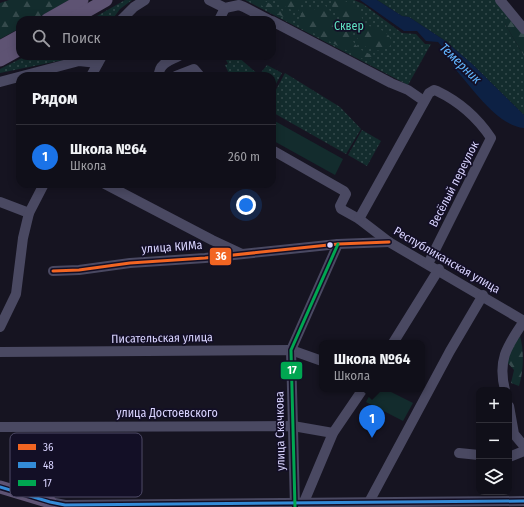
<!DOCTYPE html>
<html lang="ru">
<meta charset="utf-8">
<style>
:root{--surface:#100f19;--page:#191822;--text:#f1f3f6;--muted:#9c9ca2;--line:#302f38;--accent:#1a73e8}
body{margin:0;font-family:"Fira Sans Condensed",sans-serif;background:var(--page);color:var(--text)}
.controls{position:absolute;right:12px;bottom:12px;display:grid;overflow:hidden;border-radius:8px;box-shadow:0 2px 10px #0003}
.controls button{width:36px;height:36px;display:grid;place-items:center;padding:0;border:0;border-bottom:1px solid var(--line);background:var(--surface);color:var(--text);font:20px sans-serif}
.you{position:absolute;left:246px;top:205px;width:14px;height:14px;margin:-10px;border:3px solid #fff;border-radius:50%;background:#1a73e8;box-shadow:0 0 0 6px #1a73e833}
.badge{display:grid;place-items:center;width:26px;height:26px;border-radius:50%;background:var(--accent);color:#fff;font-size:13px;font-weight:700}
.pin{position:absolute;translate:-50% -33px;filter:drop-shadow(0 1px 2px #0008)}
.pin::after{content:'';position:absolute;top:21px;width:14px;height:12px;background:inherit;clip-path:polygon(0 0,100% 0,50% 100%)}
.popup{position:absolute;left:319px;top:340px;width:106px;height:52px;box-sizing:border-box;display:grid;place-content:center;border-radius:8px;background:var(--surface);filter:drop-shadow(0 1px 3px #0005);font-size:13px;white-space:nowrap;color:var(--muted)}
.popup b{font-size:15px;color:var(--text)}
.popup::after{content:'';position:absolute;left:50%;top:100%;margin-left:-8px;border:8px solid transparent;border-top-color:var(--surface)}
.list{margin:0;padding:0;list-style:none}
h2{display:flex;justify-content:space-between;align-items:center;height:52px;margin:0;padding:0 16px;font-size:17px}
h2 small{font-size:13px;font-weight:400;color:var(--muted)}
.list li{display:grid;grid-template-columns:26px 1fr auto;gap:12px;align-items:center;box-sizing:border-box;height:64px;padding:0 16px;border-top:1px solid var(--line)}
.list b{display:block;font-size:15px;white-space:nowrap}
.list p{margin:0;font-size:13px;white-space:nowrap;color:var(--muted)}
.list em{font-size:13px;font-style:normal;color:var(--muted)}
.icon{flex:none;width:22px;height:22px;fill:none;stroke:currentColor;stroke-width:2;stroke-linecap:round;stroke-linejoin:round}
.map{position:relative;flex:none;width:524px;height:507px;overflow:hidden}
.search{position:absolute;background:var(--surface);box-shadow:0 2px 10px #0003;left:16px;top:16px;width:260px;height:44px;display:flex;align-items:center;gap:10px;box-sizing:border-box;padding:0 14px;border-radius:12px;color:var(--muted);font-size:15px}
.panel{position:absolute;background:var(--surface);box-shadow:0 2px 10px #0003;left:16px;top:72px;width:260px;height:116px;border-radius:12px}
.map>svg:first-child{display:block}
.grass{fill:url(#grass-dots)}
.forest{fill:url(#forest-firs)}
.pitch{fill:#132c2d}
.water{fill:#0d2144}
.lines{fill:none;stroke-linecap:round;stroke-linejoin:round}
.minor{stroke:#4a4962;stroke-width:10}
.major{stroke:#5e5373;stroke-width:13}
.bus-1-casing{stroke:#130f26;stroke-width:6}
.bus-2-casing{stroke:#130f26;stroke-width:6}
.bus-3-casing{stroke:#130f26;stroke-width:6}
.bus-1{stroke:#f26522;stroke-width:3}
.bus-2{stroke:#338bd7;stroke-width:3}
.bus-3{stroke:#00a651;stroke-width:3}
.bus-dot{fill:#d9d4ff;stroke:#130f26;stroke-width:1.5}
.labels{text-anchor:middle;stroke-width:3.5;stroke-linejoin:round;paint-order:stroke}
.park-label{font-size:12px;fill:#5fe0c0;stroke:#130f26}
.street-label{font-size:12px;fill:#d9d4ff;stroke:#130f26}
.water-label{font-size:13px;font-style:italic;fill:#62b6ff;stroke:#130f26}
.key{fill:#130f26;stroke:#4e4a67;stroke-width:1}
.key-label{font-size:11px;fill:#d9d4ff}
.line-badge{stroke:#130f26;stroke-width:1.5}
.badge-label{font-size:11px;text-anchor:middle;font-weight:bold;fill:#fff}
</style>
<div class="map">
<svg width="524" height="507" viewBox="0 0 524 507">
<defs>
<pattern id="grass-dots" width="8" height="8" patternUnits="userSpaceOnUse"><rect width="8" height="8" fill="#132c2d"/><path d="M2 2h.1M6 6h.1" fill="none" stroke="#354a4c" stroke-width="1.8" stroke-linecap="round"/></pattern>
<pattern id="forest-firs" width="22" height="20" patternUnits="userSpaceOnUse"><rect width="22" height="20" fill="#132c2d"/><path d="M5 1l3.5 6h-7zM16 11l3.5 6h-7z" fill="#354a4c"/></pattern>
</defs>
<rect width="100%" height="100%" fill="#161421"/>
<g class="grass">
<path d="M125,0H132L120,9L112,20H90Z"/>
<path d="M245,0H354L363,4L402,33L416,34L425,44H431L408,85Z"/>
<path d="M377,0H496L511,18L505,24L524,56V115L471,63L444,40L409,17L402,16Z"/>
<path d="M26,56H83L0,73V69Z"/>
<path d="M224,56H237L259,75L267,65L282,73L272,91V76H230L225,65L228,64Z"/>
<path d="M285,73L340,107L361,129L346,154L272,112V97Z"/>
<path d="M362,130L381,141L367,166L348,155Z"/>
</g>
<g class="forest">
<path d="M9,0H69L34,20H20V28L0,39V3Z"/>
<path d="M251,0H263L294,17L291,21Z"/>
<path d="M273,0H304L297,13Z"/>
<path d="M332,0C336,0 341,0 345,1C352,4 363,15 363,22L356,25C346,23 329,12 332,0Z"/>
<path d="M323,3L337,19L351,29C348,43 363,54 376,55L367,61L296,24L306,5L316,10Z"/>
<path d="M509,18L524,31V56L505,24Z"/>
<path d="M366,26C376,26 395,33 390,46C378,57 356,46 355,30Z"/>
<path d="M520,336C524,350 524,370 519,386L511,383L514,370L507,362V353Z"/>
</g>
<g class="pitch">
<path d="M273,120L343,159L335,175L272,140Z"/>
<path d="M373,389H385L413,403L403,421L366,402Z"/>
</g>
<path class="water" d="M360,0H377L402,16L409,17L444,40L471,63L524,115V128C497,126 472,87 454,68L451,57L438,42L426,41L417,31H404Z"/>
<g class="lines">
<g class="minor">
<path d="M209,0L225,8L239,5L244,7L269,20"/>
<path d="M500,0L524,29"/>
<path d="M121,20L134,7L145,0"/>
<path d="M219,20L225,8"/>
<path d="M272,21L391,83L408,90L424,101"/>
<path d="M91,76L102,56"/>
<path d="M159,76C158,64 170,60 179,56"/>
<path d="M176,76L194,69L200,76"/>
<path d="M0,82L79,61L98,63"/>
<path d="M272,150L344,191L346,194L340,206L341,209L359,219L389,242L524,321"/>
<path d="M105,184L212,240L242,254"/>
<path d="M0,202L29,213"/>
<path d="M359,219L429,93L434,90L437,91C460,102 477,117 491,138L428,264"/>
<path d="M53,271L79,270L130,263L205,258L338,244L389,242"/>
<path d="M0,327L16,294L23,238L29,213L44,184"/>
<path d="M393,343L439,269"/>
<path d="M0,352L291,350L322,361"/>
<path d="M505,390C497,359 508,345 524,321"/>
<path d="M509,406L514,434L524,446"/>
<path d="M0,427L293,426L333,433"/>
<path d="M459,453L479,455"/>
<path d="M509,457L524,451"/>
<path d="M50,502L65,505L524,501"/>
<path d="M304,502L333,433L363,389"/>
<path d="M369,502L450,351L483,295"/>
<path d="M295,507L291,350L338,244"/>
</g>
<g class="major">
<path d="M47,20L82,0"/>
<path d="M71,20L106,0"/>
<path d="M0,47L20,36"/>
<path d="M0,60L20,49"/>
<path d="M0,487L50,502L53,507"/>
</g>
<g class="bus-1-casing">
<path id="bus-1" d="M53,271L79,270L130,263L205,258L338,244L389,242"/>
</g>
<g class="bus-2-casing">
<path id="bus-2" d="M0,487L50,502L65,505L524,501"/>
</g>
<g class="bus-3-casing">
<path id="bus-3" d="M295,507L291,350L338,244"/>
</g>
<use href="#bus-1" class="bus-1"/>
<use href="#bus-2" class="bus-2"/>
<use href="#bus-3" class="bus-3"/>
</g>
<circle class="bus-dot" cx="330" cy="245" r="3.5"/>
<g class="labels">
<g class="park-label">
<text x="349" y="30">Сквер</text>
</g>
<g class="street-label">
<text transform="translate(454 184) rotate(-63)" y="4">Весёлый переулок</text>
<text transform="translate(172 247) rotate(-4)" y="4">улица КИМа</text>
<text transform="translate(447 260) rotate(30)" y="4">Республиканская улица</text>
<text transform="translate(162 338) rotate(-1)" y="4">Писательская улица</text>
<text x="167" y="417">улица Достоевского</text>
<text transform="translate(280 431) rotate(-91)" y="4">улица Скачкова</text>
</g>
<g class="water-label">
<text transform="translate(461 63) rotate(44)" y="5">Темерник</text>
</g>
</g>
<rect x="10" y="433" width="132" height="64" rx="6" class="key"/>
<rect x="18" y="444" width="18" height="6" fill="#f26522"/>
<rect x="18" y="462" width="18" height="6" fill="#338bd7"/>
<rect x="18" y="480" width="18" height="6" fill="#00a651"/>
<g class="key-label">
<text x="43" y="451">36</text>
<text x="43" y="469">48</text>
<text x="43" y="487">17</text>
</g>
<g class="line-badge">
<rect x="209" y="247" width="23" height="19" rx="4" fill="#f26522"/>
<rect x="280" y="361" width="23" height="19" rx="4" fill="#00a651"/>
</g>
<g class="badge-label">
<text x="221" y="260">36</text>
<text x="292" y="374">17</text>
</g>
</svg>
<div class="controls">
<button>+</button>
<button>−</button>
<button><svg class="icon" aria-label="layers" viewBox="0 0 24 24"><path d="M12 4l9 5-9 5-9-5zM3 14l9 5 9-5"/></svg></button>
</div>
<div class="you"></div>
<div class="pin badge" style="left:372px;top:438px">1</div>
<div class="popup"><b>Школа №64</b>Школа</div>
<div class="search"><svg class="icon" aria-label="search" viewBox="0 0 24 24"><circle cx="10" cy="10" r="6"/><path d="M15 15l6 6"/></svg>Поиск</div>
<section class="panel">
<h2>Рядом<small></small></h2>
<ul class="list">
<li><span class="badge">1</span><div><b>Школа №64</b><p>Школа</p></div><em>260 m</em></li>
</ul>
</section>
</div>
